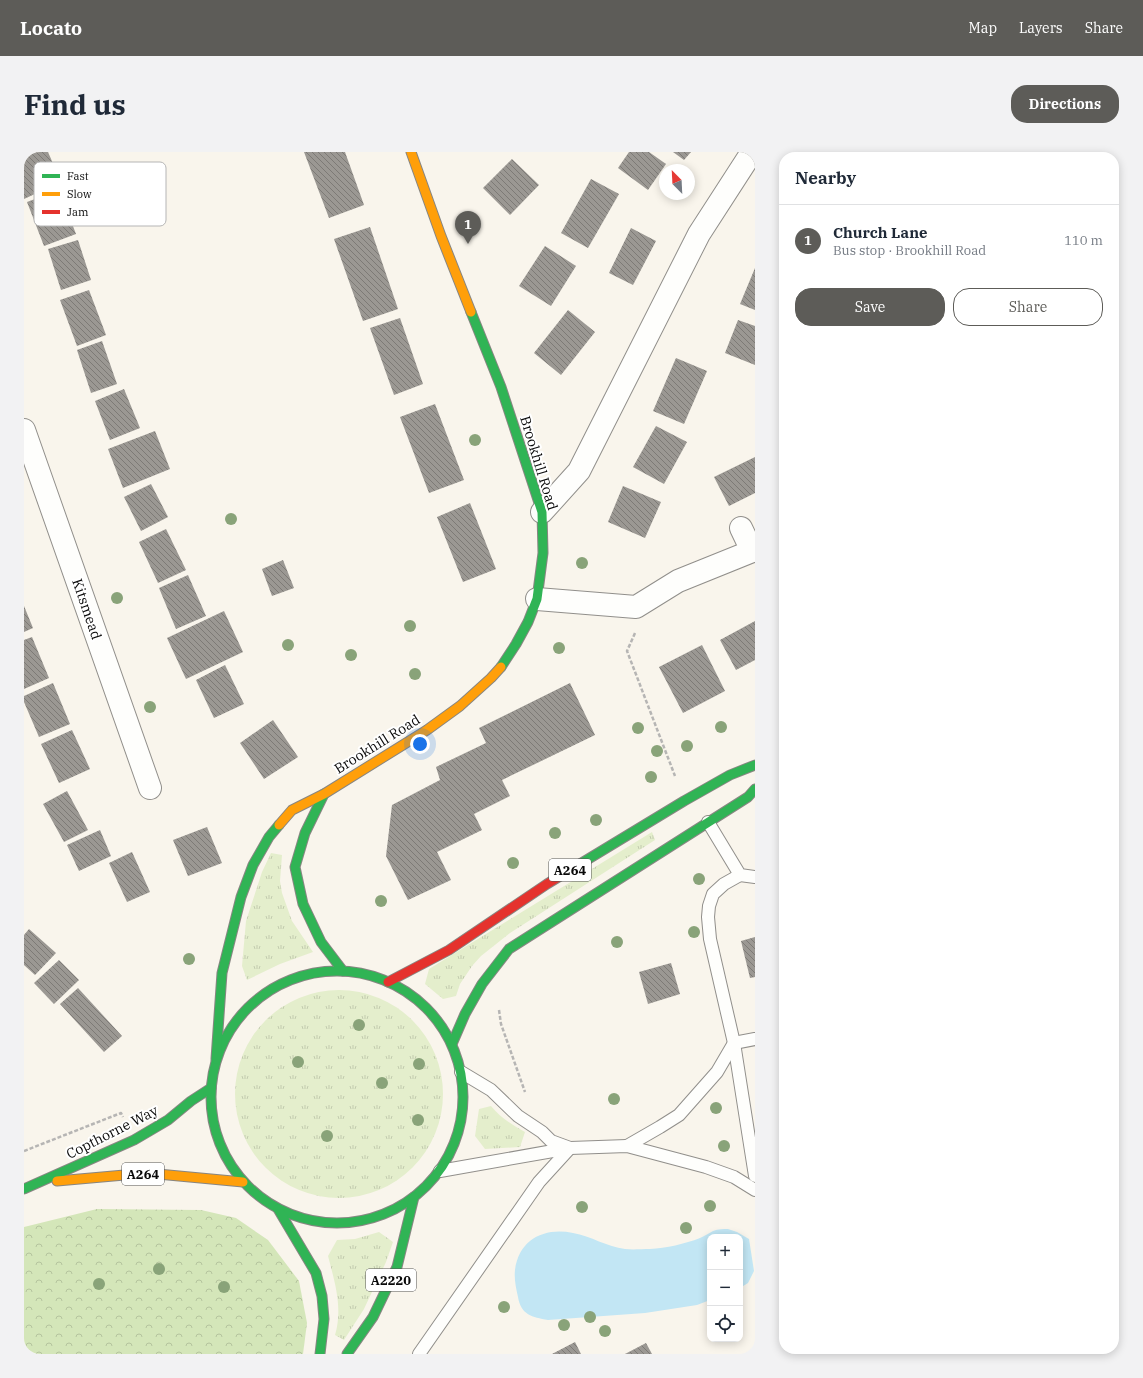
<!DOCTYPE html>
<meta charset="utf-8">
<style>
:root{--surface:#fff;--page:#f2f2f3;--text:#1f2937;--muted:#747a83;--line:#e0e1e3;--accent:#5d5c58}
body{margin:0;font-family:"IBM Plex Serif",serif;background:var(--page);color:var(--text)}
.controls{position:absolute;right:12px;bottom:12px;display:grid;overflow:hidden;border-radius:8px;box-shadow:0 2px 10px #0003}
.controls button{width:36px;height:36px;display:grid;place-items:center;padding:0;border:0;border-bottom:1px solid var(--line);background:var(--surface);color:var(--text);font:20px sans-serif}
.compass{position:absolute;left:635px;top:12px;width:36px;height:36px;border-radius:50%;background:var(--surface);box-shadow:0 2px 10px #0003;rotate:336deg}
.you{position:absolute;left:396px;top:592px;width:14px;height:14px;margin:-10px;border:3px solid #fff;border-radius:50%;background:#1a73e8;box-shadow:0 0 0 6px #1a73e833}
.badge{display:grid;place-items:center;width:26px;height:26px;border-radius:50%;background:var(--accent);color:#fff;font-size:13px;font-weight:700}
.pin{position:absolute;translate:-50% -33px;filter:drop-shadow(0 1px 2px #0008)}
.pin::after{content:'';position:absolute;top:21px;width:14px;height:12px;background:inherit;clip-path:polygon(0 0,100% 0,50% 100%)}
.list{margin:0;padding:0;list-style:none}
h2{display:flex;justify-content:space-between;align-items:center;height:52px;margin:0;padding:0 16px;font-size:17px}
h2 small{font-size:13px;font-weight:400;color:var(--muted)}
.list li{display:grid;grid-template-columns:26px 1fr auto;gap:12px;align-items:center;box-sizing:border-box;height:72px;padding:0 16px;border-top:1px solid var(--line)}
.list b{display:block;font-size:15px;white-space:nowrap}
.list p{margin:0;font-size:13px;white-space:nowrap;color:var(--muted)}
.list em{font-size:13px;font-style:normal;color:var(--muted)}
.actions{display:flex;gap:8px;padding:12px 16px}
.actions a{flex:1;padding:9px 0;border:1px solid var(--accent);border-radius:16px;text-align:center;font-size:14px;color:var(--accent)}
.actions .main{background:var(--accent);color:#fff}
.icon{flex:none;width:22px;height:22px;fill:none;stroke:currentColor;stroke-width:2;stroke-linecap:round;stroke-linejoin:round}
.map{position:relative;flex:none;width:731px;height:1202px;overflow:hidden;border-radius:16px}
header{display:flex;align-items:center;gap:24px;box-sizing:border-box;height:56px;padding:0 20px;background:var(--accent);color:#fff}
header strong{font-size:19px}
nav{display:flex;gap:22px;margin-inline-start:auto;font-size:14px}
.intro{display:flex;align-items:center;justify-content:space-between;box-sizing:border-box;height:96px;padding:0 24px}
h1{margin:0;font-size:28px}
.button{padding:10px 18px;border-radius:16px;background:var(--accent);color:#fff;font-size:14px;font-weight:700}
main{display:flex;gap:24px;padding:0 24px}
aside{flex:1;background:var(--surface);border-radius:16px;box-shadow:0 2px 10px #0003}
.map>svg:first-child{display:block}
.grass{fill:url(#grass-tufts)}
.forest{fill:url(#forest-crowns)}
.water{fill:#c2e6f4}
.building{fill:url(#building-back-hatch)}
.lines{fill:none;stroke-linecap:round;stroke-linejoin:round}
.lane-casing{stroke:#918f8b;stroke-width:14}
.street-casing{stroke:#918f8b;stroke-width:24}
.fast-casing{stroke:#888682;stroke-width:11}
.slow-casing{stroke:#888682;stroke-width:11}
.jam-casing{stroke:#888682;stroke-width:11}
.path{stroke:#b6b5b4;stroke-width:2.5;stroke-dasharray:4 2;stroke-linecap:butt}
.lane{stroke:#fefefc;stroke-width:12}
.street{stroke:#fefefc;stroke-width:22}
.fast{stroke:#30b455;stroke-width:9}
.slow{stroke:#ff9f0a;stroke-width:9}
.jam{stroke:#e5322d;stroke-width:9}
.tree{fill:#89a379}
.labels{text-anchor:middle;stroke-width:4;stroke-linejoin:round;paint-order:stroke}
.shield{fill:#fff;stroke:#535353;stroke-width:1}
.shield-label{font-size:13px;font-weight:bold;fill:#090909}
.street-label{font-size:14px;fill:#090909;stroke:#fff}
.key{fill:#fff;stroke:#b5b5b5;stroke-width:1}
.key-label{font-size:11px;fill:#090909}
</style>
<header>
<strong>Locato</strong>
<nav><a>Map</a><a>Layers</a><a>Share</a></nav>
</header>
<div class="intro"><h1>Find us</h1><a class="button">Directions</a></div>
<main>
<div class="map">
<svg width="731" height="1202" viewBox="0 0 731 1202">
<defs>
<pattern id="grass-tufts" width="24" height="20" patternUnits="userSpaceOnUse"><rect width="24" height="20" fill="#e4eecc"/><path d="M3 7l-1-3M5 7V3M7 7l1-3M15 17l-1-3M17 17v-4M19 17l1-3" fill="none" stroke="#c2cbae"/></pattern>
<pattern id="forest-crowns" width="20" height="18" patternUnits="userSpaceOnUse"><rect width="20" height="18" fill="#d4e6b9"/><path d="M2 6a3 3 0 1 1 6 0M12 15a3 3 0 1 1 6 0" fill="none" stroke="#b5c49e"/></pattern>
<pattern id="building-back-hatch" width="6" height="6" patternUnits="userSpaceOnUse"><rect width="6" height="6" fill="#9b9893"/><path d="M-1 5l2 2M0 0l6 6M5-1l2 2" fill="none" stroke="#7d7a76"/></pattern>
</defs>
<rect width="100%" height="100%" fill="#f9f5ec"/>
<g class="grass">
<path d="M628,680L631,688L486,781L457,804L448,814L436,832L432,844L419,847L401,832L405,817Z"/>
<path d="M247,701L258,703L256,729L258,741L268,769L289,800L256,812L223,828L218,814L222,769L238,720Z"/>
<circle cx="315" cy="942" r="104"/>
<path d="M467,954C476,965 488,973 501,980L496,995L461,997L451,984L455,957Z"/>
<path d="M355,1080L369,1090L362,1110L340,1157L320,1188L311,1183C319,1156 311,1131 304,1104L313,1088L331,1087Z"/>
</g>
<path class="forest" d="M73,1057L177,1058L212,1066L244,1088L275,1129L283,1171L279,1202H0V1075Z"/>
<path class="water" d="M704,1077L713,1080L725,1087L730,1119L724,1131L716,1136V1085H686V1148L673,1153L621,1161L524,1168C508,1165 497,1163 494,1145C492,1136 490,1127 491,1118C495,1087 521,1075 549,1081C567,1084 583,1095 601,1097C609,1098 618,1097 626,1097C642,1096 661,1092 676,1086C681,1084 685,1081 689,1079C694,1077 700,1077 704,1077Z"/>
<g class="building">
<path d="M0,0H24L37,30L0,47Z"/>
<path d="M280,0H321L340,53L305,66Z"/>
<path d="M605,0H625L642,12L624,38L594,16Z"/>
<path d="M649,0H667L660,8Z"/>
<path d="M488,7L515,33L486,63L459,36Z"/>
<path d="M567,27L595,42L564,96L537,81Z"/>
<path d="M35,38L52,82L20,94L3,50Z"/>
<path d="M346,75L374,157L339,169L310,87Z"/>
<path d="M607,76L632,89L609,133L585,121Z"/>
<path d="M54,88L67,128L37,138L24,97Z"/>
<path d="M521,94L552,114L527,154L495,134Z"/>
<path d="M731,116V158L716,152Z"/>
<path d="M65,138L82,183L53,194L36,148Z"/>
<path d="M544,158L571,180L537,223L510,201Z"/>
<path d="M376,166L399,232L370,243L346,176Z"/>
<path d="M714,168L731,174V213L701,201Z"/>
<path d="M78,189L93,232L67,241L53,198Z"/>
<path d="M652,206L683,219L660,272L629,259Z"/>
<path d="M100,237L116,276L86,288L71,249Z"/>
<path d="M411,252L440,328L405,341L376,265Z"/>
<path d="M632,274L663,290L640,332L609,315Z"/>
<path d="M131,279L146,317L99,336L84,297Z"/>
<path d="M731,305V341L705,354L690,325Z"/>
<path d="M127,332L144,365L117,379L100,345Z"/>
<path d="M599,334L637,350L621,386L584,370Z"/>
<path d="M446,351L472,417L439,430L413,365Z"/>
<path d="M142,377L162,418L134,431L115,390Z"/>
<path d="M259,408L270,436L248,444L238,417Z"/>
<path d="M164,423L182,464L152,477L135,436Z"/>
<path d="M0,454L9,476L0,480Z"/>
<path d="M200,459L219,500L162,527L143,486Z"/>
<path d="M731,469V508L712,518L696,488Z"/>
<path d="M8,485L25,526L0,537V488Z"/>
<path d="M678,493L701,539L659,561L635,515Z"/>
<path d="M201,513L220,552L190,566L172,528Z"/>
<path d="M29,531L46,572L15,585L0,550V544Z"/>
<path d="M546,531L571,583L478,628L486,644L450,662L458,678L413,700L427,728L384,748L362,704L368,653L416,628L412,615L462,591L455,576Z"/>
<path d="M249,568L274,605L240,627L216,591Z"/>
<path d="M48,578L66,617L35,631L17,592Z"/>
<path d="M43,639L64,678L40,690L19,652Z"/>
<path d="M183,675L198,711L164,724L149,688Z"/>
<path d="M76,678L87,704L55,719L43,693Z"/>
<path d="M108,700L126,740L103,750L85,711Z"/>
<path d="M5,777L32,801L11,823L0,813V783Z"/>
<path d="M731,785V825L726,826L717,789Z"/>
<path d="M35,808L55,828L30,852L10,831Z"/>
<path d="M647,811L656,842L624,852L615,820Z"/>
<path d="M54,836L98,884L80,900L36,852Z"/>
<path d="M551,1190L557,1202H528Z"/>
<path d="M622,1191L628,1202H601Z"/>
</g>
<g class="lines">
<g class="lane-casing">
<g id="lane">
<path d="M684,670L716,723L731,725"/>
<path d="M716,723L700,732L689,742L685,754L684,765L686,787L710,891L731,1024"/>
<path d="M437,920L467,938L494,964L518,980L527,989L546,996"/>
<path d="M603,994L636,975L655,963L693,920L710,891L731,887"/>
<path d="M416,1019L546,996L603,994L682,1015L710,1025L731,1038"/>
<path d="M395,1202L515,1030L546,996"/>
</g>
</g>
<g class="street-casing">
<g id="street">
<path d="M0,278L126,636"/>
<path d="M518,360L555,319L675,82L728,0"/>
<path d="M717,376L728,399"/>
<path d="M513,447L612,455L654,429L731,398"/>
</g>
</g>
<g class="fast-casing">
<g id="fast">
<path d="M447,160L477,235L518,360L519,401L513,447L504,470L492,492L477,515"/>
<path d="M300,642L281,681L271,715L279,752L297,790L319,819"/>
<path d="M556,712L660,649L706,623L731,613"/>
<circle cx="313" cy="945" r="126"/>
<path d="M428,892L441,862L458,832L485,797L724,645L731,637"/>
<path d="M192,907L198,821L217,745L229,713L245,685L255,673"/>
<path d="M0,1037L110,988L144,968L167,949L187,936"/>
<path d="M254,1057L292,1121L298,1144L300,1167L296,1202"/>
<path d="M323,1202L349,1165L373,1115L390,1045"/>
</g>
</g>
<g class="slow-casing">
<g id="slow">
<path d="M387,0L417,84L447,160"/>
<path d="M255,673L268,658L300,642L403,578L436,554L467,526L477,515"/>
<path d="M33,1029L123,1021L219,1030"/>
</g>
</g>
<g class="jam-casing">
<path id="jam" d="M364,830L425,798L523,732L556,712"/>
</g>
<g class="path">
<path d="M611,481L603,499L651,624"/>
<path d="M475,858L477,872L501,940"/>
<path d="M0,999L97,961L99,965"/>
</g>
<use href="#lane" class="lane"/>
<use href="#street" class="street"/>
<use href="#fast" class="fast"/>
<use href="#slow" class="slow"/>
<use href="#jam" class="jam"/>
</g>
<g class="tree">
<circle cx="451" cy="288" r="6"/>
<circle cx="207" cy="367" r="6"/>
<circle cx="558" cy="411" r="6"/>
<circle cx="93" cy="446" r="6"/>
<circle cx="386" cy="474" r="6"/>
<circle cx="264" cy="493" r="6"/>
<circle cx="535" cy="496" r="6"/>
<circle cx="327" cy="503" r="6"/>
<circle cx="391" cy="522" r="6"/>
<circle cx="126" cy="555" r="6"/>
<circle cx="697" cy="575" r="6"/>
<circle cx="614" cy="576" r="6"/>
<circle cx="663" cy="594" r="6"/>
<circle cx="633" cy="599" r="6"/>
<circle cx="627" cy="625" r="6"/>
<circle cx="572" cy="668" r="6"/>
<circle cx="531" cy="681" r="6"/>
<circle cx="489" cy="711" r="6"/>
<circle cx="675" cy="727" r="6"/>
<circle cx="357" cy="749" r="6"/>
<circle cx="670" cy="780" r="6"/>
<circle cx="593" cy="790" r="6"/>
<circle cx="165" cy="807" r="6"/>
<circle cx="335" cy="873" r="6"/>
<circle cx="274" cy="910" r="6"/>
<circle cx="395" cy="912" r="6"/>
<circle cx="358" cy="931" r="6"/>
<circle cx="590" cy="947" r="6"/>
<circle cx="692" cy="956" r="6"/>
<circle cx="394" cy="968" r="6"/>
<circle cx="303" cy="984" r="6"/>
<circle cx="700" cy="994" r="6"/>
<circle cx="686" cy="1054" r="6"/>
<circle cx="558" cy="1055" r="6"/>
<circle cx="662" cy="1076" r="6"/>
<circle cx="135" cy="1117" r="6"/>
<circle cx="75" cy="1132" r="6"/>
<circle cx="200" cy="1135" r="6"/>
<circle cx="480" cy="1155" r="6"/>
<circle cx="566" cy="1165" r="6"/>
<circle cx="540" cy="1173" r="6"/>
<circle cx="581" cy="1179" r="6"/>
</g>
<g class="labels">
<g class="shield">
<rect x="525" y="707" width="42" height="22" rx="3"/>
<rect x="98" y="1011" width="42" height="22" rx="3"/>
<rect x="342" y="1117" width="50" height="22" rx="3"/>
</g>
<g class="shield-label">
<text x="546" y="723">A264</text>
<text x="119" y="1027">A264</text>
<text x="367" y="1133">A2220</text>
</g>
<g class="street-label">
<text transform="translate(515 311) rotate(73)" y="5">Brookhill Road</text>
<text transform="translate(63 457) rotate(71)" y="5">Kitsmead</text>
<text transform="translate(353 592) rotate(-32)" y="5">Brookhill Road</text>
<text transform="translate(88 980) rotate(-27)" y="5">Copthorne Way</text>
</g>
</g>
<rect x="10" y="10" width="132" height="64" rx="6" class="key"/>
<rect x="18" y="22" width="18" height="4" fill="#30b455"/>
<rect x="18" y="40" width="18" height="4" fill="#ff9f0a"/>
<rect x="18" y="58" width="18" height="4" fill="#e5322d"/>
<g class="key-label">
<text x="43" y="28">Fast</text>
<text x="43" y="46">Slow</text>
<text x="43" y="64">Jam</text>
</g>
</svg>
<div class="controls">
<button>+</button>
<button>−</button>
<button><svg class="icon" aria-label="locate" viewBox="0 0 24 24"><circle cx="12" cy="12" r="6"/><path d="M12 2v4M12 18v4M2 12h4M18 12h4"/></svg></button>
</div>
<svg class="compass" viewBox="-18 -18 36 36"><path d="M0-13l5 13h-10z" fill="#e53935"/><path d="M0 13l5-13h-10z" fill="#747a83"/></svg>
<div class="you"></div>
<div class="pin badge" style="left:444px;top:92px">1</div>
</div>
<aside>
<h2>Nearby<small></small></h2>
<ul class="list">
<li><span class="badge">1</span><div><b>Church Lane</b><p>Bus stop · Brookhill Road</p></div><em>110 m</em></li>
</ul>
<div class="actions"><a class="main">Save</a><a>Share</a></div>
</aside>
</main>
